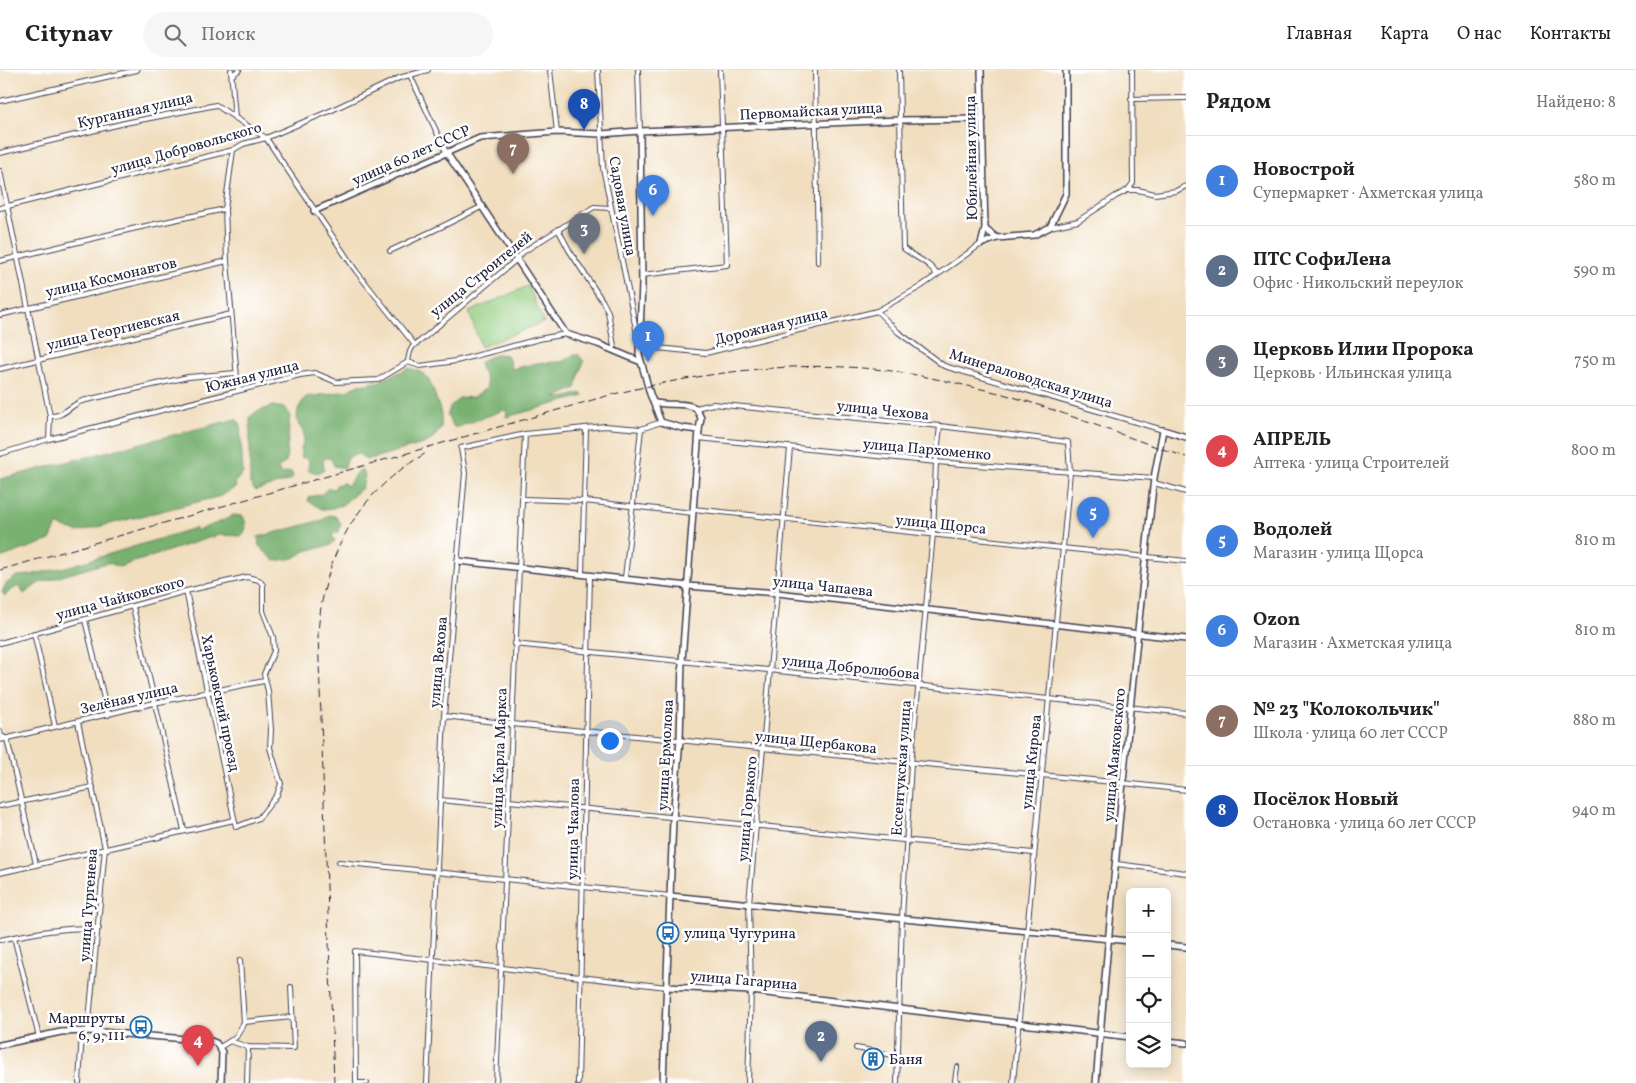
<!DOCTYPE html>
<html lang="ru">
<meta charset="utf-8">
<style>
:root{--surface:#fff;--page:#f6f6f6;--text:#222;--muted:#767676;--line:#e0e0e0;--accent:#1f6fb2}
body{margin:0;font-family:Vollkorn,serif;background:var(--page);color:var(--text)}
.controls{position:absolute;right:15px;bottom:15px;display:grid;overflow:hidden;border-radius:8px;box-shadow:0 2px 12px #0003}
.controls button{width:45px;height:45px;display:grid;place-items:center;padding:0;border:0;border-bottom:1px solid var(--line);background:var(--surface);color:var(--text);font:25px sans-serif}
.you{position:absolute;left:609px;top:670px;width:18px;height:18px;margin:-12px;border:4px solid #fff;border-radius:50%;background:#1a73e8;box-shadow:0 0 0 8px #1a73e833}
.badge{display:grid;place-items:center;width:32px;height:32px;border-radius:50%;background:var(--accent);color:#fff;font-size:16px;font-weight:700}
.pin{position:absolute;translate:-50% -41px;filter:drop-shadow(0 1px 2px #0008)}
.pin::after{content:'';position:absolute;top:26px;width:18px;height:15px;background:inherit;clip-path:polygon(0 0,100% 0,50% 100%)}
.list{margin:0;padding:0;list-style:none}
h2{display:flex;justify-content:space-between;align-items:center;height:65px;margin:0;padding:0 20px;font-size:21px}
h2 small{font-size:16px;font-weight:400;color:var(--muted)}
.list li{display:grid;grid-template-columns:32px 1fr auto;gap:15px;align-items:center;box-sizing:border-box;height:90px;padding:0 20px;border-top:1px solid var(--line)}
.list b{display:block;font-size:19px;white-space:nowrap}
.list p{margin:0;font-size:16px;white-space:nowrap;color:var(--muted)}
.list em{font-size:16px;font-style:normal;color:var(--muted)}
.icon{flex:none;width:28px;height:28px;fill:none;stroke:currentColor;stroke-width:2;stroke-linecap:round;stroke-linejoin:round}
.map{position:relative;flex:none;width:1186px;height:1013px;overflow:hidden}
header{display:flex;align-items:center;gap:30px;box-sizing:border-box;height:70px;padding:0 25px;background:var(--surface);border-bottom:1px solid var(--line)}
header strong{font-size:24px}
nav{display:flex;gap:28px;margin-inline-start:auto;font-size:18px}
.search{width:350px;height:45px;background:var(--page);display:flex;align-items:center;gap:12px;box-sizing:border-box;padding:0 18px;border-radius:28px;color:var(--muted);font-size:19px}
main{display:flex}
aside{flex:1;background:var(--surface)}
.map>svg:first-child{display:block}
.green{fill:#95ce81;stroke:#5c785e}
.forest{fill:#78b16f;stroke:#4d6a55}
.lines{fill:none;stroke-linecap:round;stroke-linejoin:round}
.street-casing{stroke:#413e4f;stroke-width:6}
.secondary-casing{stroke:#413e4f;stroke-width:8}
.street{stroke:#fff;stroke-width:4}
.secondary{stroke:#fff;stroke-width:5}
.rail{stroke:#22223b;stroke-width:1;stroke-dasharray:8 4;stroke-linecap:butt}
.labels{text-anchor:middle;stroke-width:5;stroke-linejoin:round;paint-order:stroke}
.street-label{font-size:15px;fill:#22223b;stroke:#fff}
.poi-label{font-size:15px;fill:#22223b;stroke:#fff;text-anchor:start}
</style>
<header>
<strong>Citynav</strong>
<div class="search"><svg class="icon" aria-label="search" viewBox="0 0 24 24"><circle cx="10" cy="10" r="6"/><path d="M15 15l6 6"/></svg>Поиск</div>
<nav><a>Главная</a><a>Карта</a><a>О нас</a><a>Контакты</a></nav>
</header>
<main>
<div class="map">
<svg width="1186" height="1013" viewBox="0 0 1186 1013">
<rect width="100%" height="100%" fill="#fff"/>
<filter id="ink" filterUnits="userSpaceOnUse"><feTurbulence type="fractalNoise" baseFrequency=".02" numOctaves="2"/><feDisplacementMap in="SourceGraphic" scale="10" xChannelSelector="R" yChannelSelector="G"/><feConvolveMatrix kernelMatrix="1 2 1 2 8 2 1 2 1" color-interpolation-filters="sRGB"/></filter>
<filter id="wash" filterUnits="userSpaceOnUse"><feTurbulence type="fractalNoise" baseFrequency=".0096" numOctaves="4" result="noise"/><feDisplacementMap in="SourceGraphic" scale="20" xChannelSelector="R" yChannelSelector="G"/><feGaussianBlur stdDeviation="1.12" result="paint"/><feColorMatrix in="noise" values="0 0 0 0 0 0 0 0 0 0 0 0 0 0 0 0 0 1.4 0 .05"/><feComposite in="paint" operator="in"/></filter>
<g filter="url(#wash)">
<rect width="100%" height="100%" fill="#f1debf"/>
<path class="green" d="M528,216L544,252L481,277L469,242Z"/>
<g class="forest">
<path d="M498,284L507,285L512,299L537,293L561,292L574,285H579L584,292L580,301L576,318L555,328L568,327L580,323L584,326L506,347L507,342L504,340L458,357H454L447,346L450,337L459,328L473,327L487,318C487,295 464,295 498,284Z"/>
<path d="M409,298C429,303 430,311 436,328C441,343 442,343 441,359L431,370L423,374L366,390L359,384H354L347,389L345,398L334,396L331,388H326L323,391L324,399L317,403L308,400L309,391L306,388L301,387C299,380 304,374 304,367C304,361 300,358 298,353C295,343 300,334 306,327L347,321L359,315L378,312Z"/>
<path d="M273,336L285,338L290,344L286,392L279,397L278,401L282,404L291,402L293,406L291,410L255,421L250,413V347L256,342Z"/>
<path d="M236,349L240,353L243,403L235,412L236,417L221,426L78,462L57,455L50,470L0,488V409Z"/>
<path d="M361,399L365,405L362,418L342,435L329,439H322L308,431L309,427L322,424L328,418L335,419L336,415L343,413L348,416L356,403Z"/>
<path d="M233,445L243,446C247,455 247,458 242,466L218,465L119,497L109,493L99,495L39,513L24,524L19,516L11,520L5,526L2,522L6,514L17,506L30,505L70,496L195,458L197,461L229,448Z"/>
<path d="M328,445L335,446L341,453L339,462L333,464L332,466L335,471L331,475L305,481L294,488L275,491L259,476L258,467L323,450Z"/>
</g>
</g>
<g filter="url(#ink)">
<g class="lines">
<g class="street-casing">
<g id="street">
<path d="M231,0L235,48"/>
<path d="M550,0L557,62"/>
<path d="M598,0L603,98L638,269"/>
<path d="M638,0L640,61"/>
<path d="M815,0L818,192"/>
<path d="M899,0L903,178C914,187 931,193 937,205"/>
<path d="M232,5L239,0"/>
<path d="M410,5L446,82"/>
<path d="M1131,29L1186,28"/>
<path d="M0,31L137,0"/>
<path d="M233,80L225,139L227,191L238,320"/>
<path d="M0,83L125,53L216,35L266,68L356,201L414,274"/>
<path d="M0,101L50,346L49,369"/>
<path d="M1128,120L1133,113L1132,0"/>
<path d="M0,138L233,80L243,74L266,68L332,40L399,8L428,0"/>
<path d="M1050,157L1078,151L1116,126L1128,120H1138L1155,124L1176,121L1186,116"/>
<path d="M558,159L569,180L603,232L608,242L614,276L613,280"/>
<path d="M390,181L445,155L483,136"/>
<path d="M0,191L132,159L225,139"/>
<path d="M642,205L727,195L720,0"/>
<path d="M877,241L898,262L944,296L1163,360"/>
<path d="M0,245L227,191"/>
<path d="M639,276L706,283L877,241L920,217L981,174"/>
<path d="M408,292C409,284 410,276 419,272L517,189L523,182L594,137L610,138"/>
<path d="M0,299L231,244"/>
<path d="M696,338L713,334L940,356L1068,372L1070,402L1013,1013"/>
<path d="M50,346C64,347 69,336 82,331L188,307L236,303"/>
<path d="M698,368L936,392L1154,408"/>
<path d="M0,384L49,369L300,305L315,303L336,312L378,310L408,292L420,296L456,291L539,269L566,264"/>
<path d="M1154,413L1186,422"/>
<path d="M522,429L584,431L693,443"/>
<path d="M693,439L1186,491"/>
<path d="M582,504L586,358"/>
<path d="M625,508L641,359"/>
<path d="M133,537L184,760"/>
<path d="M85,550L108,645"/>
<path d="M34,563L55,656"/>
<path d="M0,573L186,521L247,507L259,510L263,515V541L273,567L274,581L264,604L268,621L271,660L270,678L281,714L277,725L259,748L236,757L186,521"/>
<path d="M514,574L1186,643"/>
<path d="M444,646L512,654L1123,713L1186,720"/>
<path d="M78,652L105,778L88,961"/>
<path d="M0,661L1,666L7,669L36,794"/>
<path d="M0,670L154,633L264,611"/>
<path d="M440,730L509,737"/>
<path d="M509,731L1033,783"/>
<path d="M0,736L93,717"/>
<path d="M339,792L670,826"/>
<path d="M1117,794L1186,803"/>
<path d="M0,803L234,750"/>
<path d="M14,867L39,967"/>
<path d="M0,870C33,863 64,857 99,858"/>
<path d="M244,952L292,947"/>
<path d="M230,971L236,967L244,952L240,890"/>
<path d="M220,977L230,971L248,977L294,978L291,917"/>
<path d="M856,978L898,986"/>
<path d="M957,997L955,1011L959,1013"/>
<path d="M79,1013L82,961"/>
<path d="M247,1013L248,977"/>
<path d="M356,1013L355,881L667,917"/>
<path d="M356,1013H367"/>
<path d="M427,1013L444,646L465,403L461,378L525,364L605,356L641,359L661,352"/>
<path d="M496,1013L525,364"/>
<path d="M578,1013L590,505"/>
<path d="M748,1013L751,921L749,833L790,378"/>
<path d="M897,1013L902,848L911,693L933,464L936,392L940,356"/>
</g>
</g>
<g class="secondary-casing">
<g id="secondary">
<path d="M640,61L642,214L639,284L650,324L661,352L682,358L699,360L701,348L696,338C683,331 667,337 653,332"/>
<path d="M446,82L566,264L598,274L641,292"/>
<path d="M314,141L480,68L557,62L601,64L640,61L900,50L983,49"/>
<path d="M985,159L997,168"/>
<path d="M981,174L997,168L1034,165L1050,157L1066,124V0"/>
<path d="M981,174L985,159L981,0"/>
<path d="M458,491L688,516L777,523L1186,569"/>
<path d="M670,826L1130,871"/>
<path d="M1167,875L1186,877"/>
<path d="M667,917L751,921L1130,967"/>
<path d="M1167,971L1186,973"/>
<path d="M0,975L61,962L88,961L211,971L216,973L222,982L221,1013"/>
<path d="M663,1013L670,826L673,749L680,670L682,591L699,360"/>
<path d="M1096,1013C1113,811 1132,610 1154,408L1163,360L1186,367"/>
</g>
</g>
<use href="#street" class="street"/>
<use href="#secondary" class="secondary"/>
<g class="rail">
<path d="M0,500L610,325C704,302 802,288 899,302C918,305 936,309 955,313C971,317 987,320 1003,324C1065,342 1125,367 1186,387"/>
<path d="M334,1013L318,563C324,484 357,422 428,382"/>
</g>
</g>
</g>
<defs>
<g id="bus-ring" transform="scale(1.125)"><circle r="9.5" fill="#fff" stroke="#1f6fb2" stroke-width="1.5"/><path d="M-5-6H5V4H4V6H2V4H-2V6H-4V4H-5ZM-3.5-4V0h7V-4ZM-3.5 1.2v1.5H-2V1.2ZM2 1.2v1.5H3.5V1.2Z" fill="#1f6fb2"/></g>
<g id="building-ring" transform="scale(1.125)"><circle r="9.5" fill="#fff" stroke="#1f6fb2" stroke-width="1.5"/><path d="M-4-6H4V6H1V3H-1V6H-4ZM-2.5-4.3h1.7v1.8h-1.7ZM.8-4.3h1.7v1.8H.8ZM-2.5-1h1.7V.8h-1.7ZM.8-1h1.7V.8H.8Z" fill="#1f6fb2"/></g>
</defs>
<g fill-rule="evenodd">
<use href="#bus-ring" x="668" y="863"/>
<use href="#bus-ring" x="141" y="957"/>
<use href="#building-ring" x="873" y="989"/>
</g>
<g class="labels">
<g class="street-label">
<text transform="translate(135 40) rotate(-13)" y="5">Курганная улица</text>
<text transform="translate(811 41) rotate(-3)" y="5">Первомайская улица</text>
<text transform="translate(186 78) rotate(-16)" y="5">улица Добровольского</text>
<text transform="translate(411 85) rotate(-24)" y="5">улица 60 лет СССР</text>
<text transform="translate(971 88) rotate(-91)" y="5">Юбилейная улица</text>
<text transform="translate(623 136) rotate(80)" y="5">Садовая улица</text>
<text transform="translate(481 204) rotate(-39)" y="5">улица Строителей</text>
<text transform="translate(111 207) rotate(-13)" y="5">улица Космонавтов</text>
<text transform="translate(771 256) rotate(-14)" y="5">Дорожная улица</text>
<text transform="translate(113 260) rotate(-13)" y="5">улица Георгиевская</text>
<text transform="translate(252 306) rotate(-14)" y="5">Южная улица</text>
<text transform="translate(1031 308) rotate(17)" y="5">Минераловодская улица</text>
<text transform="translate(883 340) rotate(6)" y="5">улица Чехова</text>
<text transform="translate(927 379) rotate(5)" y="5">улица Пархоменко</text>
<text transform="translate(941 454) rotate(6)" y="5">улица Щорса</text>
<text transform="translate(823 516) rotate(6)" y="5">улица Чапаева</text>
<text transform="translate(120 528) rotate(-15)" y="5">улица Чайковского</text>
<text transform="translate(438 592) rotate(-85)" y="5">улица Вехова</text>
<text transform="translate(851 597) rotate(6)" y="5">улица Добролюбова</text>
<text transform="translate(129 628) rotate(-13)" y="5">Зелёная улица</text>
<text transform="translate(221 633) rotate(78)" y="5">Харьковский проезд</text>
<text transform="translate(816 672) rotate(6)" y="5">улица Щербакова</text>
<text transform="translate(665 685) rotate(-87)" y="5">улица Ермолова</text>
<text transform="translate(1114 685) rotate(-85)" y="5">улица Маяковского</text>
<text transform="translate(499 688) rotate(-88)" y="5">улица Карла Маркса</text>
<text transform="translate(1031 692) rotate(-84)" y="5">улица Кирова</text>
<text transform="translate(901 698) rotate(-86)" y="5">Ессентукская улица</text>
<text transform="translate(747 739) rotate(-85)" y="5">улица Горького</text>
<text transform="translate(573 759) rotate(-89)" y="5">улица Чкалова</text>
<text transform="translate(88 835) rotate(-86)" y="5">улица Тургенева</text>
<text transform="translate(744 910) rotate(5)" y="5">улица Гагарина</text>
</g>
<g class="poi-label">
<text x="684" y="868">улица Чугурина</text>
<text x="125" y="953" text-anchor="end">Маршруты<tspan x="125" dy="17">6, 9, 111</tspan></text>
<text x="889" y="994">Баня</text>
</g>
</g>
</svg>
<div class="controls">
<button>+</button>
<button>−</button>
<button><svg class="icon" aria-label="locate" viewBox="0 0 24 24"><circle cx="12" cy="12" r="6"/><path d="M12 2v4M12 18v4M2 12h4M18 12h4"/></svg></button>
<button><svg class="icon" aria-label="layers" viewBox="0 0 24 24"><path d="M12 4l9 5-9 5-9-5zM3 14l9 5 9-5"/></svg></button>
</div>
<div class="you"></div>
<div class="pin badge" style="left:648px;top:292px;background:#3f7fe0">1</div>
<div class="pin badge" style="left:821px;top:992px;background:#5c6f8a">2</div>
<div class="pin badge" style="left:584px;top:184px;background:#6b7280">3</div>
<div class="pin badge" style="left:198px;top:996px;background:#e0444e">4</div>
<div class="pin badge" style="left:1093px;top:468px;background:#3f7fe0">5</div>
<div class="pin badge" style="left:653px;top:146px;background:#3f7fe0">6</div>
<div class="pin badge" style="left:513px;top:104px;background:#8d6e63">7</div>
<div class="pin badge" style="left:584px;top:60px;background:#1a4fb4">8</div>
</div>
<aside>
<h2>Рядом<small>Найдено: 8</small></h2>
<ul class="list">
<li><span class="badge" style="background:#3f7fe0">1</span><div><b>Новострой</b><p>Супермаркет · Ахметская улица</p></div><em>580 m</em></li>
<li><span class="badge" style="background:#5c6f8a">2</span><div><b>ПТС СофиЛена</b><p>Офис · Никольский переулок</p></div><em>590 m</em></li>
<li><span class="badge" style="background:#6b7280">3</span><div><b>Церковь Илии Пророка</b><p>Церковь · Ильинская улица</p></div><em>750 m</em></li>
<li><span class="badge" style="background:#e0444e">4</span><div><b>АПРЕЛЬ</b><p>Аптека · улица Строителей</p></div><em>800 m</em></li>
<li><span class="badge" style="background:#3f7fe0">5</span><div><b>Водолей</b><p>Магазин · улица Щорса</p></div><em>810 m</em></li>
<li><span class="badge" style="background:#3f7fe0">6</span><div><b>Ozon</b><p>Магазин · Ахметская улица</p></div><em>810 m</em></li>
<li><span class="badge" style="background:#8d6e63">7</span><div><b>№ 23 &quot;Колокольчик&quot;</b><p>Школа · улица 60 лет СССР</p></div><em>880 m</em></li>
<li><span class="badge" style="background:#1a4fb4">8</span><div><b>Посёлок Новый</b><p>Остановка · улица 60 лет СССР</p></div><em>940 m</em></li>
</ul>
</aside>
</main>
